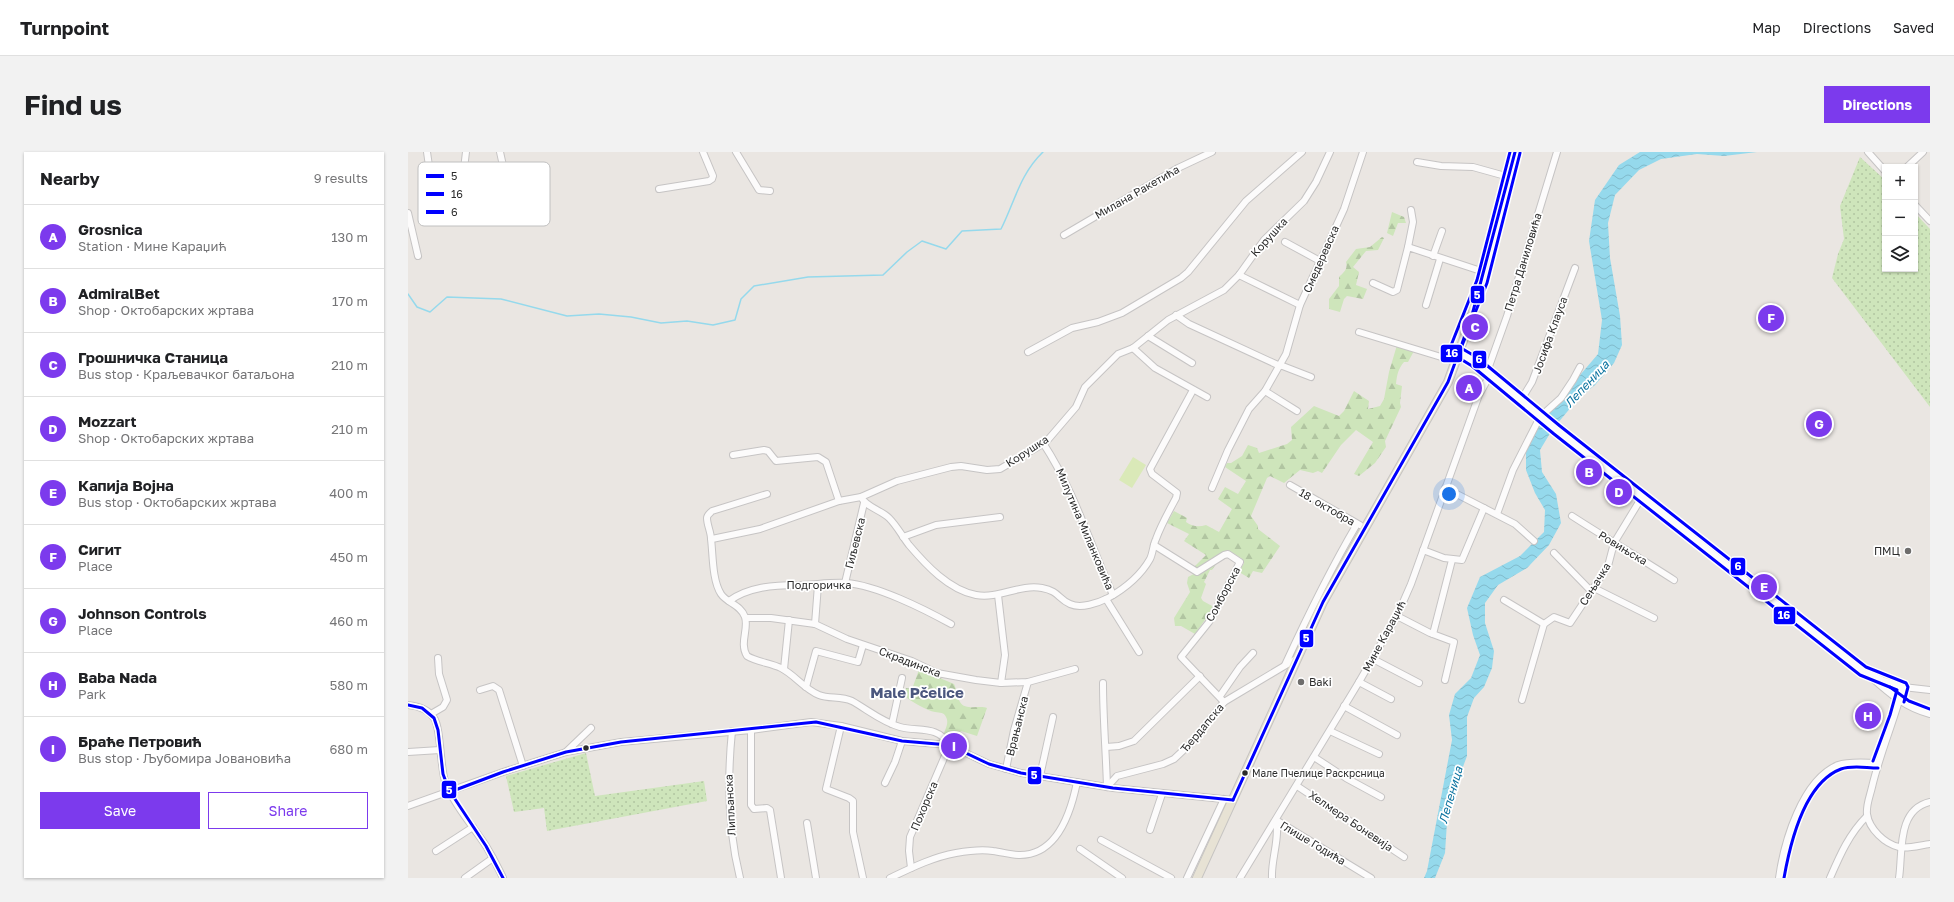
<!DOCTYPE html>
<meta charset="utf-8">
<style>
:root{--surface:#fff;--page:#f2f2f2;--text:#202124;--muted:#757577;--line:#e0e0e0;--accent:#7c3aed}
body{margin:0;font-family:"Golos Text",sans-serif;background:var(--page);color:var(--text)}
.controls{position:absolute;right:12px;top:12px;display:grid;overflow:hidden;border-radius:0px;box-shadow:0 1px 3px #0004}
.controls button{width:36px;height:36px;display:grid;place-items:center;padding:0;border:0;border-bottom:1px solid var(--line);background:var(--surface);color:var(--text);font:20px sans-serif}
.you{position:absolute;left:1041px;top:342px;width:14px;height:14px;margin:-10px;border:3px solid #fff;border-radius:50%;background:#1a73e8;box-shadow:0 0 0 6px #1a73e833}
.badge{display:grid;place-items:center;width:26px;height:26px;border-radius:50%;background:var(--accent);color:#fff;font-size:13px;font-weight:700}
.pin{position:absolute;translate:-50% -50%;border:2px solid #fff;box-shadow:0 1px 4px #0006}
.list{margin:0;padding:0;list-style:none}
h2{display:flex;justify-content:space-between;align-items:center;height:52px;margin:0;padding:0 16px;font-size:17px}
h2 small{font-size:13px;font-weight:400;color:var(--muted)}
.list li{display:grid;grid-template-columns:26px 1fr auto;gap:12px;align-items:center;box-sizing:border-box;height:64px;padding:0 16px;border-top:1px solid var(--line)}
.list b{display:block;font-size:15px;white-space:nowrap}
.list p{margin:0;font-size:13px;white-space:nowrap;color:var(--muted)}
.list em{font-size:13px;font-style:normal;color:var(--muted)}
.actions{display:flex;gap:8px;padding:12px 16px}
.actions a{flex:1;padding:9px 0;border:1px solid var(--accent);border-radius:0px;text-align:center;font-size:14px;color:var(--accent)}
.actions .main{background:var(--accent);color:#fff}
.icon{flex:none;width:22px;height:22px;fill:none;stroke:currentColor;stroke-width:2;stroke-linecap:round;stroke-linejoin:round}
.map{position:relative;flex:none;width:1522px;height:726px;overflow:hidden;border-radius:0px}
header{display:flex;align-items:center;gap:24px;box-sizing:border-box;height:56px;padding:0 20px;background:var(--surface);border-bottom:1px solid var(--line)}
header strong{font-size:19px}
nav{display:flex;gap:22px;margin-inline-start:auto;font-size:14px}
.intro{display:flex;align-items:center;justify-content:space-between;box-sizing:border-box;height:96px;padding:0 24px}
h1{margin:0;font-size:28px}
.button{padding:10px 18px;border-radius:0px;background:var(--accent);color:#fff;font-size:14px;font-weight:700}
main{display:flex;gap:24px;padding:0 24px}
aside{flex:1;background:var(--surface);border-radius:0px;box-shadow:0 1px 3px #0004}
.map>svg:first-child{display:block}
.grass{fill:url(#grass-dots)}
.forest{fill:url(#forest-firs)}
.pitch{fill:#dae9b8}
.water{fill:url(#water-waves)}
.lines{fill:none;stroke-linecap:round;stroke-linejoin:round}
.stream{stroke:#95d9ec;stroke-width:1.5}
.minor-casing{stroke:#c6c4c4;stroke-width:8}
.major-casing{stroke:#c6c4c2;stroke-width:10}
.minor{stroke:#fcfbfb;stroke-width:6}
.major{stroke:#e7e2d4;stroke-width:8}
.bus-1-casing{stroke:#fff;stroke-width:6}
.bus-2-casing{stroke:#fff;stroke-width:6}
.bus-3-casing{stroke:#fff;stroke-width:6}
.bus-1{stroke:#00f;stroke-width:3}
.bus-2{stroke:#00f;stroke-width:3}
.bus-3{stroke:#00f;stroke-width:3}
.poi-dot{fill:#6e6d6c;stroke:#fff;stroke-width:1.5}
.bus-dot{fill:#2c2c2c;stroke:#fff;stroke-width:1.5}
.labels{text-anchor:middle;stroke-width:3.5;stroke-linejoin:round;paint-order:stroke}
.bus-label{font-size:10px;fill:#2c2c2c;stroke:#fff;text-anchor:start}
.street-label{font-size:11px;fill:#2c2c2c;stroke:#fff}
.poi-label{font-size:11px;fill:#2c2c2c;stroke:#fff;text-anchor:end}
.water-label{font-size:12px;font-style:italic;fill:#0c74a0;stroke:#fff}
.district-label{font-size:15px;font-weight:bold;fill:#4b577e;stroke:#fff}
.key{fill:#fff;stroke:#c0c0c0;stroke-width:1}
.key-label{font-size:11px;fill:#2c2c2c}
.line-badge{stroke:#fff;stroke-width:1.5}
.badge-label{font-size:11px;text-anchor:middle;font-weight:bold;fill:#fff}
</style>
<header>
<strong>Turnpoint</strong>
<nav><a>Map</a><a>Directions</a><a>Saved</a></nav>
</header>
<div class="intro"><h1>Find us</h1><a class="button">Directions</a></div>
<main>
<aside>
<h2>Nearby<small>9 results</small></h2>
<ul class="list">
<li><span class="badge">A</span><div><b>Grosnica</b><p>Station · Мине Караџић</p></div><em>130 m</em></li>
<li><span class="badge">B</span><div><b>AdmiralBet</b><p>Shop · Октобарских жртава</p></div><em>170 m</em></li>
<li><span class="badge">C</span><div><b>Грошничка Станица</b><p>Bus stop · Краљевачког батаљона</p></div><em>210 m</em></li>
<li><span class="badge">D</span><div><b>Mozzart</b><p>Shop · Октобарских жртава</p></div><em>210 m</em></li>
<li><span class="badge">E</span><div><b>Капија Војна</b><p>Bus stop · Октобарских жртава</p></div><em>400 m</em></li>
<li><span class="badge">F</span><div><b>Сигит</b><p>Place</p></div><em>450 m</em></li>
<li><span class="badge">G</span><div><b>Johnson Controls</b><p>Place</p></div><em>460 m</em></li>
<li><span class="badge">H</span><div><b>Baba Nada</b><p>Park</p></div><em>580 m</em></li>
<li><span class="badge">I</span><div><b>Браће Петровић</b><p>Bus stop · Љубомира Јовановића</p></div><em>680 m</em></li>
</ul>
<div class="actions"><a class="main">Save</a><a>Share</a></div>
</aside>
<div class="map">
<svg width="1522" height="726" viewBox="0 0 1522 726">
<defs>
<pattern id="grass-dots" width="8" height="8" patternUnits="userSpaceOnUse"><rect width="8" height="8" fill="#cee5bb"/><path d="M2 2h.1M6 6h.1" fill="none" stroke="#b1c5a1" stroke-width="1.8" stroke-linecap="round"/></pattern>
<pattern id="forest-firs" width="22" height="20" patternUnits="userSpaceOnUse"><rect width="22" height="20" fill="#cee5bb"/><path d="M5 1l3.5 6h-7zM16 11l3.5 6h-7z" fill="#b1c5a1"/></pattern>
<pattern id="water-waves" width="16" height="10" patternUnits="userSpaceOnUse"><rect width="16" height="10" fill="#95d9ec"/><path d="M0 5q4-4 8 0t8 0" fill="none" stroke="#81bacb"/></pattern>
</defs>
<rect width="100%" height="100%" fill="#eae6e2"/>
<g class="grass">
<path d="M1452,5L1477,28V117H1507V61L1522,77V255L1424,126L1430,102L1436,87L1432,54Z"/>
<path d="M178,601L187,644L296,629L299,649L139,679L136,656L106,660L98,624Z"/>
</g>
<g class="forest">
<path d="M984,60L996,65L998,71H990L985,84L979,81Z"/>
<path d="M974,85L976,86L970,98L958,99L945,115L951,120L948,133L959,137L955,147L939,144L936,147L932,160L921,157V147L931,134V125C936,120 940,117 938,110L948,97L962,95Z"/>
<path d="M989,193L1006,199L1000,210H996C990,217 989,223 988,232L994,234L992,251L993,255L977,289L978,295L967,311L951,324L946,322L965,290L948,278L933,293L914,321L910,319L905,321L892,318L876,331L862,324L859,326L843,364L850,374V377L872,394L854,421L845,419L841,426L831,420L836,411L833,406L820,398L791,416L786,415L798,403L776,389L781,382L759,371L766,359L779,366L778,370C785,375 791,375 798,373L811,380L824,357L810,347L817,335L830,342L838,329L817,315L819,311H823L834,304L840,293L849,296L851,301L879,292L884,288L883,275L906,254L931,264L936,259L946,239L961,249L960,257L972,254L976,247L981,220Z"/>
<path d="M810,409L804,418H802L796,430L798,432L793,446L795,449L806,455L787,482L773,474H767L766,466L782,440L779,431L780,425Z"/>
<path d="M512,515L520,521L546,532C549,538 549,545 552,550C557,559 572,553 579,556L569,584L553,579L547,588L536,581C538,576 541,570 538,565C536,560 532,561 527,560C519,559 503,549 496,544L498,536L504,537Z"/>
</g>
<path class="pitch" d="M725,305L738,313L724,336L711,328Z"/>
<path class="water" d="M1232,0H1349L1316,4L1289,2L1253,7L1231,18L1207,43L1200,71L1202,106L1212,164L1214,193L1206,211L1187,233L1169,248L1144,278L1132,298L1134,320L1148,342L1153,371L1141,393L1119,416L1090,433L1077,451V471L1086,499L1084,516L1076,535L1066,546L1059,565V604L1040,655L1037,701L1027,726H1016L1019,719L1044,588L1041,563L1047,542L1063,526L1072,503L1065,483L1059,456L1072,425L1112,404L1136,380L1137,358L1127,341L1118,318V298L1132,270L1190,202L1194,168L1181,89L1187,48L1211,13Z"/>
<g class="lines">
<path class="stream" d="M0,142L9,155L22,160L39,145L93,147L159,164L191,162L223,165L253,171L279,169L305,173L327,168L333,147L346,134L400,125L475,123L499,100L514,89L538,97L554,79L593,77C607,49 612,22 635,0"/>
<g class="minor-casing">
<g id="minor">
<path d="M19,0L21,14"/>
<path d="M92,0L103,50"/>
<path d="M328,0L351,38L362,39"/>
<path d="M1460,0L1477,19"/>
<path d="M1009,10L1033,14L1065,15L1101,25"/>
<path d="M1499,15L1515,0"/>
<path d="M54,33L58,0"/>
<path d="M251,37L301,29L304,27L305,24L295,0"/>
<path d="M1507,53L1522,69"/>
<path d="M0,61L10,104"/>
<path d="M656,83L770,16L804,0"/>
<path d="M877,90L912,109"/>
<path d="M1000,95L1005,70L1003,58"/>
<path d="M1025,104L1034,79"/>
<path d="M831,123L892,153"/>
<path d="M965,131L985,140L989,138L1000,95L1076,120"/>
<path d="M1018,153L1032,107"/>
<path d="M768,163L781,172L872,214"/>
<path d="M951,180L1043,208"/>
<path d="M740,184L784,211"/>
<path d="M725,196L747,216L799,245"/>
<path d="M1047,198L1067,210L1149,278L1353,440L1455,519L1474,528L1495,535L1522,538"/>
<path d="M620,200L664,176L690,170L714,161L773,126L780,120L838,49L894,0"/>
<path d="M872,213L903,225"/>
<path d="M1079,220L1099,164L1149,0"/>
<path d="M857,239L889,259"/>
<path d="M1113,248L1124,230L1167,116"/>
<path d="M635,291C666,338 682,392 705,443"/>
<path d="M325,303L356,298L360,299L368,309L410,305L418,310L431,349"/>
<path d="M882,333L952,373"/>
<path d="M804,336L820,298L841,257L857,239L878,202L892,153L936,57L955,0"/>
<path d="M1037,336L1107,372L1126,389"/>
<path d="M359,342L304,359C302,361 299,363 299,366C299,373 303,380 303,387C305,402 304,428 313,442C319,451 333,453 337,465C341,477 331,491 339,504C349,510 363,511 373,516C387,523 396,537 411,543C421,547 433,544 444,549C460,558 474,570 492,575C510,580 530,573 541,593L539,599L502,685L501,699L503,716"/>
<path d="M453,345C458,355 473,358 481,366C489,374 494,384 501,393C518,413 541,438 568,443C591,447 611,432 634,436C651,439 650,447 662,452C673,457 690,451 700,446C716,437 733,423 742,407C745,401 745,393 748,387C753,373 761,359 768,346L769,341L744,322L742,317L785,238"/>
<path d="M1089,362L1105,318L1132,265L1153,246L1165,228L1172,215"/>
<path d="M1164,364C1198,386 1232,406 1266,428"/>
<path d="M495,385L528,373L592,365"/>
<path d="M304,387L352,377L431,349L453,345L489,329L543,315L553,314L579,318L592,317L638,290L668,255L677,235L710,202L725,196L760,168L816,138L831,123L856,88L896,49L908,30L922,0"/>
<path d="M746,393L789,420L816,403L820,402L832,410L801,470L773,505L816,550"/>
<path d="M1015,398L1036,406L1054,408L1076,356"/>
<path d="M1146,401L1183,439"/>
<path d="M437,431L456,351"/>
<path d="M1186,436L1246,466"/>
<path d="M590,443L597,503L593,531"/>
<path d="M698,447L731,500"/>
<path d="M1096,448L1136,472"/>
<path d="M321,449C340,435 366,433 389,433C405,433 422,430 438,431C468,433 516,457 543,472"/>
<path d="M989,464L1022,481L1046,490L1037,528"/>
<path d="M338,466H363L407,472L439,487L504,509L529,521L568,528L593,531L620,530L667,517"/>
<path d="M407,472L410,433"/>
<path d="M1025,482L1044,408"/>
<path d="M965,507L1011,531"/>
<path d="M877,513C899,465 922,418 949,372"/>
<path d="M376,517L381,468"/>
<path d="M1464,526C1482,542 1498,556 1522,562"/>
<path d="M951,530L983,547"/>
<path d="M695,531C695,566 698,600 699,635"/>
<path d="M398,535L408,499L450,510L455,493"/>
<path d="M1495,535C1486,569 1472,601 1464,635C1462,644 1458,653 1459,662C1461,677 1477,692 1491,695C1500,697 1513,693 1522,692"/>
<path d="M72,538L85,534L91,538L115,614"/>
<path d="M812,544L832,515L845,501"/>
<path d="M1114,548L1136,472L1146,465L1162,471L1200,414L1206,391L1234,345"/>
<path d="M0,553C10,554 20,557 26,566C33,576 32,614 37,629C46,653 64,673 78,694C84,704 90,715 95,726"/>
<path d="M936,554L989,583"/>
<path d="M23,562L35,555L39,548L31,522L30,506"/>
<path d="M484,572L494,526"/>
<path d="M433,574L418,637L441,646L445,649V680L455,726"/>
<path d="M343,578V653L346,657L359,656L362,658L373,726"/>
<path d="M324,579C319,629 320,678 332,726"/>
<path d="M922,579L971,602"/>
<path d="M698,595L711,594L726,589L792,524"/>
<path d="M0,600L32,598"/>
<path d="M158,600L183,576"/>
<path d="M906,605L938,626L973,645"/>
<path d="M598,617L606,578L620,530"/>
<path d="M632,624L645,565"/>
<path d="M477,631L487,610L494,589"/>
<path d="M889,634L996,705"/>
<path d="M699,635L709,624L755,612L766,607L783,591L816,550L888,507"/>
<path d="M0,654L95,620L158,600L213,590L343,578L403,570L433,574L494,589L541,593L581,612L613,621L705,636L825,648"/>
<path d="M868,668L963,726"/>
<path d="M399,671L408,726"/>
<path d="M742,678L754,642"/>
<path d="M693,688L763,726"/>
<path d="M672,697L714,726"/>
<path d="M28,699L65,675"/>
<path d="M57,726L85,706"/>
<path d="M482,726C503,716 525,705 548,701C559,699 573,697 585,699C594,700 603,703 612,703C649,703 663,660 669,630"/>
<path d="M779,726L816,647"/>
<path d="M832,726L951,530L989,464L1003,432L1071,243L1082,223"/>
<path d="M864,726C863,707 872,687 868,668"/>
<path d="M1371,726C1376,690 1394,628 1430,613C1442,609 1458,611 1470,611"/>
<path d="M1422,726C1432,703 1441,682 1459,664"/>
<path d="M1491,726C1495,701 1488,658 1522,650"/>
</g>
</g>
<g class="major-casing">
<path id="major" d="M789,726L915,450L1040,230L1063,167L1107,0"/>
</g>
<use href="#minor" class="minor"/>
<use href="#major" class="major"/>
<g class="bus-1-casing">
<g id="bus-1">
<path d="M0,553L14,556L26,566L30,578L35,622L41,638L78,694L95,726"/>
<path d="M42,640L95,620L158,600L213,590L408,570L494,589L541,593L581,612L613,621L705,636L825,648"/>
<path d="M825,648L915,450L1040,230L1063,167L1107,0"/>
</g>
</g>
<g class="bus-2-casing">
<g id="bus-2">
<path d="M1102,0L1069,128L1042,196L1043,201L1064,214L1146,282L1452,523L1489,538L1482,563L1465,609"/>
<path d="M1376,726C1382,692 1396,631 1433,617C1444,613 1458,616 1470,616"/>
</g>
</g>
<g class="bus-3-casing">
<g id="bus-3">
<path d="M1112,1L1079,131L1053,196L1070,206L1152,274L1458,515L1498,531L1500,535L1496,550"/>
<path d="M1482,535L1501,549L1522,557"/>
</g>
</g>
<use href="#bus-1" class="bus-1"/>
<use href="#bus-2" class="bus-2"/>
<use href="#bus-3" class="bus-3"/>
</g>
<g class="poi-dot">
<circle cx="1500" cy="399" r="4"/>
<circle cx="893" cy="530" r="4"/>
</g>
<g class="bus-dot">
<circle cx="178" cy="596" r="3.5"/>
<circle cx="837" cy="621" r="3.5"/>
</g>
<g class="labels">
<g class="bus-label">
<text x="844" y="625">Мале Пчелице Раскрсница</text>
</g>
<g class="street-label">
<text transform="translate(729 40) rotate(-30)" y="4">Милана Ракетића</text>
<text transform="translate(861 85) rotate(-48)" y="4">Корушка</text>
<text transform="translate(913 107) rotate(-66)" y="4">Смедеревска</text>
<text transform="translate(1115 110) rotate(-73)" y="4">Петра Даниловића</text>
<text transform="translate(1142 183) rotate(-70)" y="4">Јосифа Клауса</text>
<text transform="translate(619 299) rotate(-33)" y="4">Корушка</text>
<text transform="translate(919 355) rotate(30)" y="4">18. октобра</text>
<text transform="translate(677 377) rotate(67)" y="4">Милутина Миланковића</text>
<text transform="translate(447 391) rotate(-76)" y="4">Гиљевска</text>
<text transform="translate(1215 396) rotate(31)" y="4">Ровињска</text>
<text transform="translate(1187 432) rotate(-58)" y="4">Сењачка</text>
<text x="411" y="437">Подгоричка</text>
<text transform="translate(815 442) rotate(-62)" y="4">Сомборска</text>
<text transform="translate(976 484) rotate(-62)" y="4">Мине Караџић</text>
<text transform="translate(502 510) rotate(21)" y="4">Скрадинска</text>
<text transform="translate(609 574) rotate(-76)" y="4">Врањанска</text>
<text transform="translate(794 576) rotate(-50)" y="4">Ђердапска</text>
<text transform="translate(322 653) rotate(-93)" y="4">Липљанска</text>
<text transform="translate(516 654) rotate(-67)" y="4">Похорска</text>
<text transform="translate(943 669) rotate(34)" y="4">Хелмера Боневија</text>
<text transform="translate(905 691) rotate(31)" y="4">Глише Годића</text>
</g>
<g class="poi-label">
<text x="1492" y="403">ПМЦ</text>
<text x="901" y="534" text-anchor="start">Baki</text>
</g>
<g class="water-label">
<text transform="translate(1179 232) rotate(-47)" y="4">Лепеница</text>
<text transform="translate(1043 643) rotate(-74)" y="4">Лепеница</text>
</g>
<g class="district-label">
<text x="509" y="546">Male Pčelice</text>
</g>
</g>
<rect x="10" y="10" width="132" height="64" rx="6" class="key"/>
<rect x="18" y="22" width="18" height="4" fill="#00f"/>
<rect x="18" y="40" width="18" height="4" fill="#00f"/>
<rect x="18" y="58" width="18" height="4" fill="#00f"/>
<g class="key-label">
<text x="43" y="28">5</text>
<text x="43" y="46">16</text>
<text x="43" y="64">6</text>
</g>
<g class="line-badge">
<rect x="1062" y="133" width="15" height="19" rx="4" fill="#00f"/>
<rect x="1032" y="192" width="23" height="19" rx="4" fill="#00f"/>
<rect x="1064" y="198" width="15" height="19" rx="4" fill="#00f"/>
<rect x="1322" y="405" width="16" height="19" rx="4" fill="#00f"/>
<rect x="1365" y="454" width="23" height="19" rx="4" fill="#00f"/>
<rect x="891" y="477" width="15" height="19" rx="4" fill="#00f"/>
<rect x="619" y="614" width="15" height="19" rx="4" fill="#00f"/>
<rect x="33" y="628" width="16" height="19" rx="4" fill="#00f"/>
</g>
<g class="badge-label">
<text x="1069" y="147">5</text>
<text x="1044" y="205">16</text>
<text x="1071" y="211">6</text>
<text x="1330" y="418">6</text>
<text x="1376" y="467">16</text>
<text x="898" y="490">5</text>
<text x="626" y="627">5</text>
<text x="41" y="642">5</text>
</g>
</svg>
<div class="controls">
<button>+</button>
<button>−</button>
<button><svg class="icon" aria-label="layers" viewBox="0 0 24 24"><path d="M12 4l9 5-9 5-9-5zM3 14l9 5 9-5"/></svg></button>
</div>
<div class="you"></div>
<div class="pin badge" style="left:1061px;top:236px">A</div>
<div class="pin badge" style="left:1181px;top:320px">B</div>
<div class="pin badge" style="left:1067px;top:175px">C</div>
<div class="pin badge" style="left:1211px;top:340px">D</div>
<div class="pin badge" style="left:1356px;top:435px">E</div>
<div class="pin badge" style="left:1363px;top:166px">F</div>
<div class="pin badge" style="left:1411px;top:272px">G</div>
<div class="pin badge" style="left:1460px;top:564px">H</div>
<div class="pin badge" style="left:546px;top:594px">I</div>
</div>
</main>
